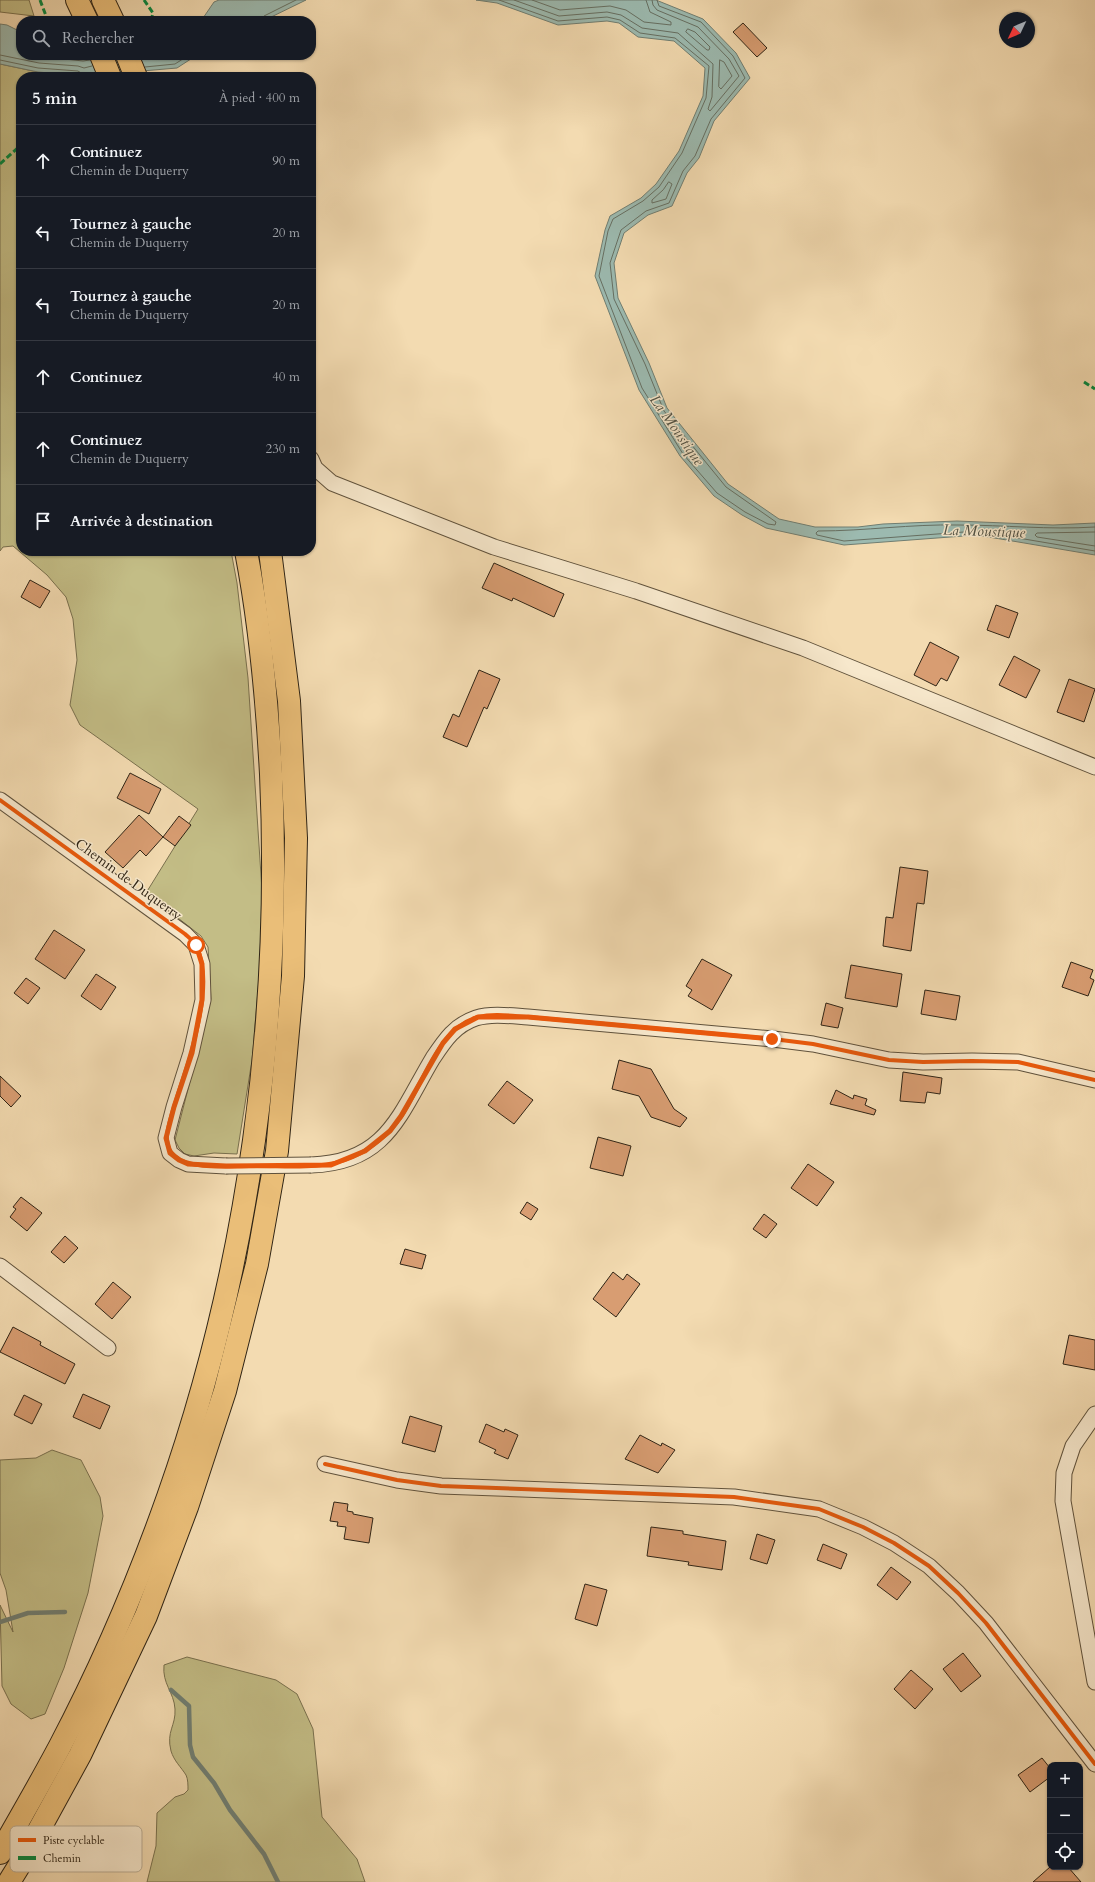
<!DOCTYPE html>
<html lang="fr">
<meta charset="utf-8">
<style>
:root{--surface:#171b24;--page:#242831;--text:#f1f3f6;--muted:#9ea1a6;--line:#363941}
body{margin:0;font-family:Cardo,serif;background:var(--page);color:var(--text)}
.controls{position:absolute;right:12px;bottom:12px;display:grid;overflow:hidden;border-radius:8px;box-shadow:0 1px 3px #0004}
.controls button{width:36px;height:36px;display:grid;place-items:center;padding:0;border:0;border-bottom:1px solid var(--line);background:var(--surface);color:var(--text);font:20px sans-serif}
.compass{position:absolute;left:999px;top:12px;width:36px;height:36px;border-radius:50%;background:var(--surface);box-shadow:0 1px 3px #0004;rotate:226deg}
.stop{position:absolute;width:12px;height:12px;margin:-9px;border:3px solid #ea580c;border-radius:50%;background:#fff}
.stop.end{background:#ea580c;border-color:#fff;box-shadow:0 1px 4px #0008}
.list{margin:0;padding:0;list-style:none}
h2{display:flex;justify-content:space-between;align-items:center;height:52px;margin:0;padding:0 16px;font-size:17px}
h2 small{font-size:13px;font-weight:400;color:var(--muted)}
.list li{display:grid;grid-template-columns:26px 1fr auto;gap:12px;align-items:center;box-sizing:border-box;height:72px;padding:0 16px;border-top:1px solid var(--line)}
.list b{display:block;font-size:15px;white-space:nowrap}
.list p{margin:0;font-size:13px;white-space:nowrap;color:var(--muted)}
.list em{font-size:13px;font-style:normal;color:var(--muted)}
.icon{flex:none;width:22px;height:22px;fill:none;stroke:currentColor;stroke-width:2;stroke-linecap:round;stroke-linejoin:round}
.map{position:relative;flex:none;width:1095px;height:1882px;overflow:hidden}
.search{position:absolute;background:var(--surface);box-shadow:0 1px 3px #0004;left:16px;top:16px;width:300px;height:44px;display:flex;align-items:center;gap:10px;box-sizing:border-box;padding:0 14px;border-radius:16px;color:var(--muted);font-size:15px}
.panel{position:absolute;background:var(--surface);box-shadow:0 1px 3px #0004;left:16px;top:72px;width:300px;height:484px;border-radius:16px}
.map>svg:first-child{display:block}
.green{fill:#c3bd86;stroke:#79704e}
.water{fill:#9cbab0;stroke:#707e72}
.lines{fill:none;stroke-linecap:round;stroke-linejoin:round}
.shore{stroke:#666f62;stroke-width:1}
.stream{stroke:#707e72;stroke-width:4.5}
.building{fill:#d89d72;stroke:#2f2415}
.street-casing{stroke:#60523c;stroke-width:17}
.highway-casing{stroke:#2f2415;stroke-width:24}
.street{stroke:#f7e8cc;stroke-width:15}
.highway{stroke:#eabe78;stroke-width:22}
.street-bridge-casing{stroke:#60523c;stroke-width:17;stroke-linecap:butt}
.street-bridge{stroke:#f7e8cc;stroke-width:15}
.quiet{stroke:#00873e;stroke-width:3;stroke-dasharray:6 3;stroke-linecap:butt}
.cycleway-casing{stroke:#f7e8cc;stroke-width:6}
.cycleway{stroke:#e8590c;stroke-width:4}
.route{stroke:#ea580c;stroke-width:5}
.labels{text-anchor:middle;stroke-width:3;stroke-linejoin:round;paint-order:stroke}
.street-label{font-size:14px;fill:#2f2415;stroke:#f7e8cc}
.water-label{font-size:15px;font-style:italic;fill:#505144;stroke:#f7e8cc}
.key{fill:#f7e8cc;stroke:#bbad95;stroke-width:1}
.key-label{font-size:11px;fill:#2f2415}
</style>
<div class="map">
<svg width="1095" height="1882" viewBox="0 0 1095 1882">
<rect width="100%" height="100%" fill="#f3dbb1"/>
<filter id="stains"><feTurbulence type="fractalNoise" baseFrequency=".005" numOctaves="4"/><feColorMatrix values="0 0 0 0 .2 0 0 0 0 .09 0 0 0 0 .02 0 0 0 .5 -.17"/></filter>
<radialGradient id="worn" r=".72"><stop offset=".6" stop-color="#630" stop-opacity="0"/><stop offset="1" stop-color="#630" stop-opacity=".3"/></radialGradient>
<g class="green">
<path d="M0,0H29L34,16L0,12Z"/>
<path d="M0,64L38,72L92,77H21V551H231L237,583L248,678L264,921L252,1060L237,1154L214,1153L194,1156L185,1154L179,1148L175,1140L211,999L208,947L201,936L146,893L198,809L80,725L70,705L77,660L73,619L66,597L47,575L13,546L3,547L0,551Z"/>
<path d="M52,1450L81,1460L100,1497L103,1516L88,1593L64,1668L45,1714L31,1719L11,1704L2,1686L0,1605L13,1632L6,1590L0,1573V1460L36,1458Z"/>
<path d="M187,1657L276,1680L297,1694L313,1729L322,1817L357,1859L365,1882H147L156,1846L157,1813L175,1797L184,1794L188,1790C188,1785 188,1779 186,1775C181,1767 174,1761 171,1751C166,1731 176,1726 175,1709C174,1692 162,1684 164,1665Z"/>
</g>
<g class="water">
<path d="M219,0H306L263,21H201L214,2Z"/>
<path d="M476,0H656L703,19L736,53L750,78L714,121L699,158L687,173L672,206L648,215L624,233L614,263L618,298L649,363L667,408L728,484L779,519L815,527H858L883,524L957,521L1053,525L1095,523V555L977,535L844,545L766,528L742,515L714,496L680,456L639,390L595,276L605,230L610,216L641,198L656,184L679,151L703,96L705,68L674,41L638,37L619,23L607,21L558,25L497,3Z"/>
<path d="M0,24L7,25L21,32V55H197L177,68L84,76L38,72L0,64Z"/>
</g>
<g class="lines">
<g class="shore">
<path d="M499,0L558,21L607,17L620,20L640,33L675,38L709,66L706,98L682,153L659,187L643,201L613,219L608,231L599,276L642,388L683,454L717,493L745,512L768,524L775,525L776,522L726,487L664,411L645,364L614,299L610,263L621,230L646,211L669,203L683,171L695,156L711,119L745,78L733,56L701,22L659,6L657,0"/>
<path d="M514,0L559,16L607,12L621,15L642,28L678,33L713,64L712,97L708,109L710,111L739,76L729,59L698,27L657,10L653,5L652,0"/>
<path d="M532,0L560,10L610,6L626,10L644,22L671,25V22L650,12L646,0"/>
<path d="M262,21L264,16L296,0"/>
<path d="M688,29L695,32L710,47L709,50H707L686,32Z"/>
<path d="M0,55L39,63L78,66L84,68L92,66"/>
<path d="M28,55L83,61L90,60"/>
<path d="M0,60L38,68L78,71L81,73L82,77"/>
<path d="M720,60L724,62L732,76L721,89L719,87Z"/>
<path d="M145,67L175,64L189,55"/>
<path d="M669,182L672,184L666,199L652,203V200L663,190Z"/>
<path d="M1095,527C1049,530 1004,525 958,525C911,524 865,531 818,531L816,533L817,535L844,541L977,531L1095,551"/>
<path d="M1095,532L1037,533L1035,535L1037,537L1095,546"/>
</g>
<g class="stream">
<path d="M0,1622L28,1613L65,1612"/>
<path d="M171,1690L189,1706L190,1745L193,1757L214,1783L230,1810L264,1854L278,1882"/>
</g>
</g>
<g class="building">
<path d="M743,23L767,48L757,57L733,32Z"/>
<path d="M494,563L564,594L554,617L513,598L512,601L482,588Z"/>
<path d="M30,580L50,591L40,608L21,597Z"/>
<path d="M996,605L1018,613L1009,638L987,630Z"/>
<path d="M930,642L959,657L947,681L941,678L936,686L914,675Z"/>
<path d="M1014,656L1040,670L1026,698L999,685Z"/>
<path d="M479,670L500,679L487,709L484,707L467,747L443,737L453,714L459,717Z"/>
<path d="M1069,679L1095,689L1084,722L1057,712Z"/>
<path d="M130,773L161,789L149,814L117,798Z"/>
<path d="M139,815L163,837L146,856L140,850L123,868L105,852Z"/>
<path d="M179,816L191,825L175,846L163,837Z"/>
<path d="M900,867L928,871L924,904L917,903L911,951L883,946L886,917L893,918Z"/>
<path d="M54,930L85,950L65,979L35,959Z"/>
<path d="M702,959L732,975L712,1010L688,996L692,990L686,986Z"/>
<path d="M1071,962L1093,970L1090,978L1094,980L1088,996L1062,987Z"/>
<path d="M851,965L902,974L897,1007L845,998Z"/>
<path d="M96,974L116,987L101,1010L81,996Z"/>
<path d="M26,978L40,988L28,1004L14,993Z"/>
<path d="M925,990L960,996L956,1020L921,1014Z"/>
<path d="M826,1003L843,1008L838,1028L821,1025Z"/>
<path d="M619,1060L651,1069L674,1109L687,1118L680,1127L651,1117L639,1096L612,1089Z"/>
<path d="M903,1072L942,1078L940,1094L927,1092L925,1103L900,1101Z"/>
<path d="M0,1076L21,1096L11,1107L0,1096Z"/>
<path d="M507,1081L533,1100L514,1124L488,1105Z"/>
<path d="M836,1090L853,1099L854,1095L867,1099L865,1105L876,1110L874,1115L830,1104Z"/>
<path d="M598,1137L631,1146L623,1176L590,1168Z"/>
<path d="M808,1164L834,1182L817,1206L791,1188Z"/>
<path d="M21,1197L42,1213L27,1231L10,1217L16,1209L13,1207Z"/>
<path d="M527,1202L538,1209L531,1220L520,1213Z"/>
<path d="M764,1214L777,1224L766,1238L753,1229Z"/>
<path d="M65,1236L78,1248L64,1263L51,1252Z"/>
<path d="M405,1249L426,1255L422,1269L400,1264Z"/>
<path d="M613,1272L623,1280L627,1274L640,1284L616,1317L593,1299Z"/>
<path d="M113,1282L131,1297L112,1319L95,1304Z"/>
<path d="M13,1327L41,1342L40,1345L75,1364L65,1384L0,1352Z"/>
<path d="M1069,1335L1095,1340V1370L1063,1364Z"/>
<path d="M83,1394L110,1406L100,1429L73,1417Z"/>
<path d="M24,1395L42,1404L32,1424L14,1415Z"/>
<path d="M410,1416L442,1426L435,1452L402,1443Z"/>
<path d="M486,1424L504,1432L505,1429L518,1435L508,1459L494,1453L496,1450L479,1442Z"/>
<path d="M640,1435L661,1446L662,1443L675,1450L658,1473L625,1459Z"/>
<path d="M334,1502L348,1504L347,1511L353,1512V1514L373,1518L369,1543L344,1539L346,1527L337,1526L338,1522L330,1521Z"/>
<path d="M651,1527L683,1531V1534L726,1541L722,1570L688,1565L689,1562L647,1556Z"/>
<path d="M757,1534L775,1540L767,1564L750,1559Z"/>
<path d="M823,1544L847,1554L841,1569L817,1560Z"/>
<path d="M891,1567L911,1582L897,1600L877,1585Z"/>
<path d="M585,1584L607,1590L597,1626L575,1619Z"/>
<path d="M963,1653L981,1676L961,1692L943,1669Z"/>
<path d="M911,1670L933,1689L915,1709L894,1689Z"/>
<path d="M1042,1758L1050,1768V1777L1030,1792L1018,1775Z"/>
<path d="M1050,1867H1068L1081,1882H1033Z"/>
</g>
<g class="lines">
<g class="street-casing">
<g id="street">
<path d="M311,459L315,468L332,483L494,547L636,591L803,648L1095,767"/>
<path d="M0,800L185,934L196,945L202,964L203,1000L191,1053L174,1107L166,1138L170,1153L179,1160L188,1164L226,1166"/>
<path d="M311,1165C387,1163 400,1113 433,1058C445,1040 455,1025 476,1018C492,1013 512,1016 528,1017L773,1039L813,1044L889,1060L923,1062L972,1061L1018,1062L1095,1080"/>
<path d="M0,1266L108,1348"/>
<path d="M1095,1414L1073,1446L1064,1473L1063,1501L1095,1682"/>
<path d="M325,1464L397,1480L441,1486L734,1497L819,1509L863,1527L894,1543L929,1566L958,1593L986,1623L1095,1764"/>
</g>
</g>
<g class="highway-casing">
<g id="highway">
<path d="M77,0L87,21"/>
<path d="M103,0L113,21"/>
<path d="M101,55L110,77"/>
<path d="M127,55L136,77"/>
<path d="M0,1853C20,1818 41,1782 60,1746C102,1666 138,1582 168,1497C249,1268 282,1016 271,774C267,699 260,624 246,551"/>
<path d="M9,1882L22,1861L80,1755L146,1616L187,1507L225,1391L257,1264L277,1151L293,976L296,838L289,701L270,551"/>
</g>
</g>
<use href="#street" class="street"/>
<use href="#highway" class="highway"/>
<g class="street-bridge-casing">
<path id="street-bridge" d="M226,1166L311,1165"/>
</g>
<use href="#street-bridge" class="street-bridge"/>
<g class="quiet">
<path d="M40,0L48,21"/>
<path d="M144,0L153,13L151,21"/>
<path d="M0,164L21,145"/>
<path d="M1084,382L1095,389"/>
</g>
<g class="cycleway-casing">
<g id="cycleway">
<path d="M0,800L185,934C188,937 194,941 196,946C216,983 190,1057 178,1094C175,1105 166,1128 167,1139C167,1145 170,1152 175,1156C190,1170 228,1166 249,1166C282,1165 322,1171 353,1157C372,1148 389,1134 401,1117C423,1085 437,1028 478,1017C494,1013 512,1016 528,1017L773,1039L813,1044L889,1060L923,1062L972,1061L1018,1062L1095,1080"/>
<path d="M325,1464L397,1480L441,1486L734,1497L819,1509L863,1527L894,1543L929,1566L958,1593L986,1623L1095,1764"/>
</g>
</g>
<use href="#cycleway" class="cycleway"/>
</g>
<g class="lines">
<path class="route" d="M196,945L202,964V1000L192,1053L174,1107L166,1138L170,1153L179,1160L188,1164L226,1166L331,1165L365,1151L390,1131L401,1116L443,1043L455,1029L478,1017H528L772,1039"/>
</g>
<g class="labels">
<g class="street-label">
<text transform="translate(129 879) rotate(36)" y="5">Chemin de Duquerry</text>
</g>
<g class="water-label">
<text transform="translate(677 430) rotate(55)" y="5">La Moustique</text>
<text transform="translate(984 531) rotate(2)" y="5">La Moustique</text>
</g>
</g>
<rect x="10" y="1826" width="132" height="46" rx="6" class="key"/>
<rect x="18" y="1838" width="18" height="4" fill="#e8590c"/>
<rect x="18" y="1856" width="18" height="4" fill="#00873e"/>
<g class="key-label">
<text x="43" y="1844">Piste cyclable</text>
<text x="43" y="1862">Chemin</text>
</g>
<rect width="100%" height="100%" filter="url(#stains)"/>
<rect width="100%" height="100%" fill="url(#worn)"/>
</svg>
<div class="controls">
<button>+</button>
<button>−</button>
<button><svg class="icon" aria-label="locate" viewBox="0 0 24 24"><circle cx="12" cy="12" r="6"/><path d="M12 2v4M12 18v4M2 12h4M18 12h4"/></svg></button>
</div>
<svg class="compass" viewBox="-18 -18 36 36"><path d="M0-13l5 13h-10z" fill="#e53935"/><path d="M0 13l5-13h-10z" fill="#9ea1a6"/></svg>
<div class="stop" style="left:196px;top:945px"></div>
<div class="stop end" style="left:772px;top:1039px"></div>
<div class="search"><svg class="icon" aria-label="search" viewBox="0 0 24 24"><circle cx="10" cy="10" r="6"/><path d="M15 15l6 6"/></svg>Rechercher</div>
<section class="panel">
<h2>5 min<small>À pied · 400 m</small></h2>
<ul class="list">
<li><svg class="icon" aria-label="ahead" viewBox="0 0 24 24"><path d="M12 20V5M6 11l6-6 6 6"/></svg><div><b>Continuez</b><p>Chemin de Duquerry</p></div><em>90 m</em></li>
<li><svg class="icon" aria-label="left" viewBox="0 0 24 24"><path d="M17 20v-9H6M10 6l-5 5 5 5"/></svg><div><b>Tournez à gauche</b><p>Chemin de Duquerry</p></div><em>20 m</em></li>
<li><svg class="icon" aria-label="left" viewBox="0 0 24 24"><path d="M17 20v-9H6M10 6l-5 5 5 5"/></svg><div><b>Tournez à gauche</b><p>Chemin de Duquerry</p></div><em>20 m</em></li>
<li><svg class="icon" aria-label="ahead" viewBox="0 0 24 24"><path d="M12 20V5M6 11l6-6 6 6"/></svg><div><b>Continuez</b></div><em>40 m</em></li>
<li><svg class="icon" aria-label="ahead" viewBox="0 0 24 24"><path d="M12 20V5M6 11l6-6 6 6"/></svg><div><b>Continuez</b><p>Chemin de Duquerry</p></div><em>230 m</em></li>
<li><svg class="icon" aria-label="arrive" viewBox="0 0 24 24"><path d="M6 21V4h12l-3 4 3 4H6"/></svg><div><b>Arrivée à destination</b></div></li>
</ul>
</section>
</div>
